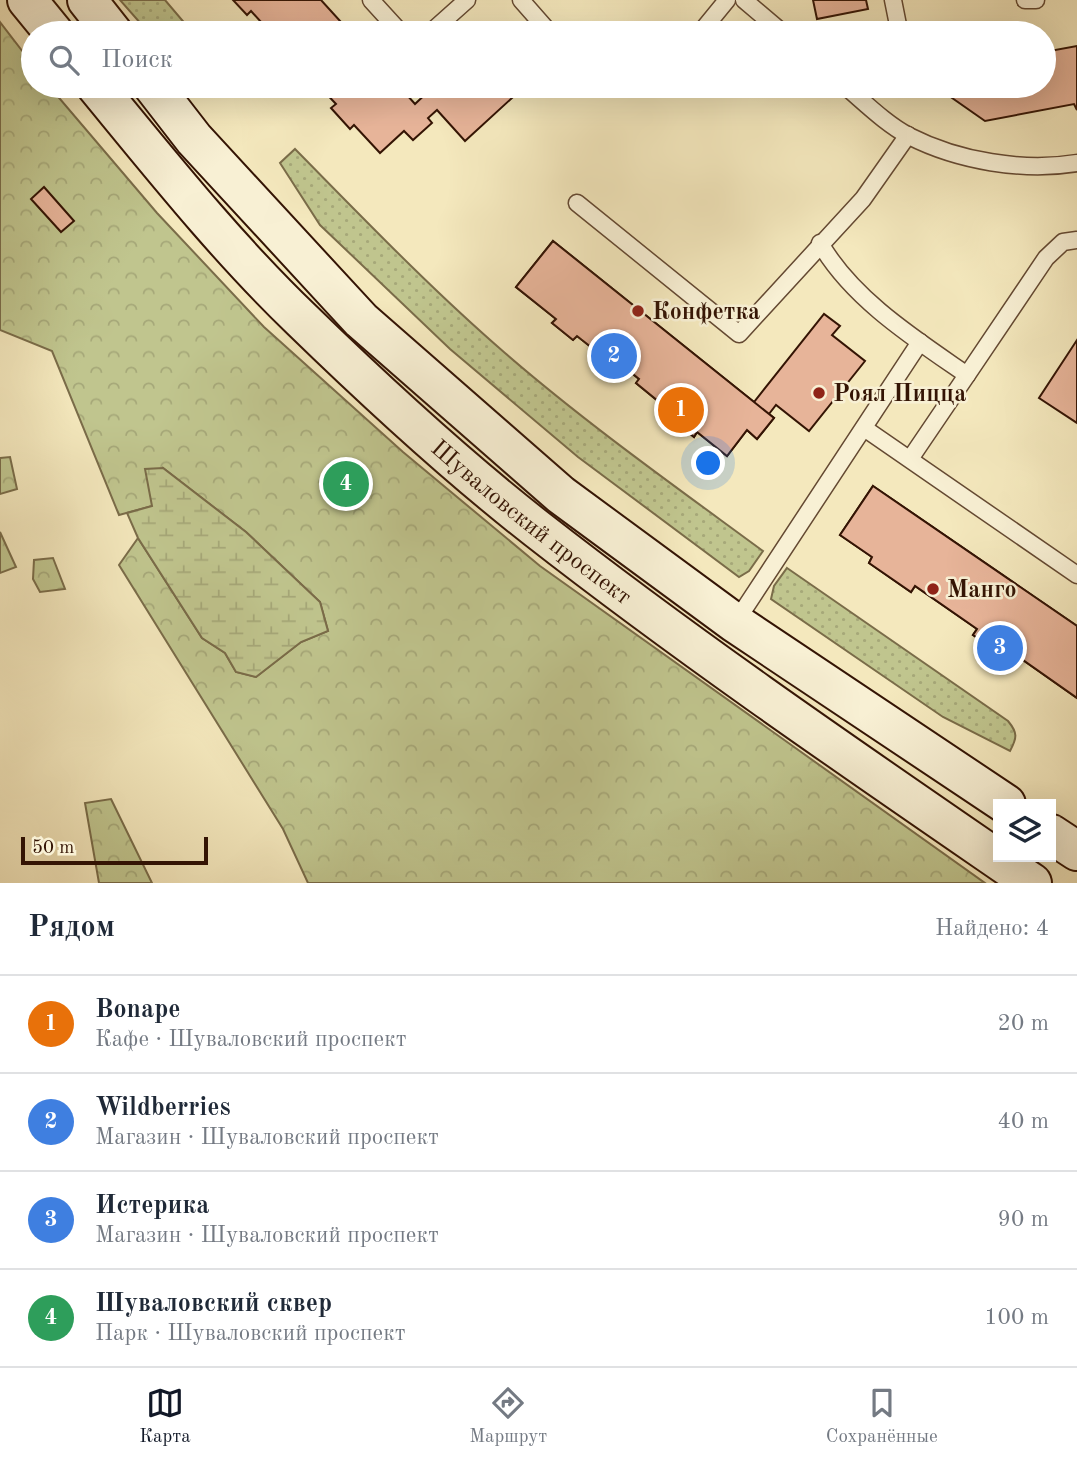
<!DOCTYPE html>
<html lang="ru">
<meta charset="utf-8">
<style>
:root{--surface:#fff;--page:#f2f2f3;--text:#1f2937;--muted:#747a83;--line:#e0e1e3;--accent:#111827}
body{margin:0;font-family:"Old Standard TT",serif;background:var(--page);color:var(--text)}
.controls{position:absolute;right:21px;bottom:21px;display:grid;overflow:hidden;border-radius:0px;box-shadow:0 7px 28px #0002}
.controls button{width:63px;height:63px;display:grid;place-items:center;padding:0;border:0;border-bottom:2px solid var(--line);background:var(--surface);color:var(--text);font:35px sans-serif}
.scale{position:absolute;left:21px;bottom:18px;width:187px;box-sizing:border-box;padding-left:7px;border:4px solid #341404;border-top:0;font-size:19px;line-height:24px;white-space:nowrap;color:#341404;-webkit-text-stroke:5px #f8f0d4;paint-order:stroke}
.you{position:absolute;left:709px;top:464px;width:24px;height:24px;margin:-18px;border:5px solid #fff;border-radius:50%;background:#1a73e8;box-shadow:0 0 0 10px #1a73e833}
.badge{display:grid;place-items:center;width:46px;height:46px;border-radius:50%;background:var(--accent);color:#fff;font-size:23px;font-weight:700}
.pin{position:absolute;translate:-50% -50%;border:4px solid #fff;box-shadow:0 2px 7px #0006}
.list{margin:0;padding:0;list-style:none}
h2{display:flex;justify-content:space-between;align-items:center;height:91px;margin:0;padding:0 28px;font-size:30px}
h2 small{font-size:23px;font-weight:400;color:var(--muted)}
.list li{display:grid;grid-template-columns:46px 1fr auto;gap:21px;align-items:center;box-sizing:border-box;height:98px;padding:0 28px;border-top:2px solid var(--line)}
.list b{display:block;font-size:26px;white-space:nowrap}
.list p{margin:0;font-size:23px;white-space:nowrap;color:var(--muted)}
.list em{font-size:23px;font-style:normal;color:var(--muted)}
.icon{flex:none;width:38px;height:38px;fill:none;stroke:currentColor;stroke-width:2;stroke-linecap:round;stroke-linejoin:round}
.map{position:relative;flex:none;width:1077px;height:883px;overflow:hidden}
.search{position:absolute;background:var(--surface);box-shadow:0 7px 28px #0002;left:21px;right:21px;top:21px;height:77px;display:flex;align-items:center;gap:18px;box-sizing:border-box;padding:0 24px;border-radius:38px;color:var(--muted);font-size:26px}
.sheet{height:483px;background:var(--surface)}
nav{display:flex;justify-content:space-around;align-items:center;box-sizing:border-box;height:98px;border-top:2px solid var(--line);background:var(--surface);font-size:19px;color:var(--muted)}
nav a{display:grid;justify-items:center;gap:4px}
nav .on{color:var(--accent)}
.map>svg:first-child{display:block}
.grass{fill:url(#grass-dots);stroke:#7a6c49;stroke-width:2}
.forest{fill:url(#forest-crowns);stroke:#7a6c49;stroke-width:2}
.wetland{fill:url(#wetland-marsh);stroke:#7a6c49;stroke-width:2}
.building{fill:#e7b499;stroke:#341404;stroke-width:2}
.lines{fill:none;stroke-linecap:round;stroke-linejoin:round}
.lane-casing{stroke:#644932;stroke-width:19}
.secondary-casing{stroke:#341404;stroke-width:42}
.lane{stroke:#f8f0d4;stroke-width:16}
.secondary{stroke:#f8f0d4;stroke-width:38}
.poi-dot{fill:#8f2418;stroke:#f8f0d4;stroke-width:2.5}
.labels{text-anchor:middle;stroke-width:5;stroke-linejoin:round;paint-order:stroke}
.poi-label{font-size:24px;font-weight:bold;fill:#341404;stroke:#f8f0d4;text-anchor:start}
.street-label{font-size:24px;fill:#341404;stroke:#f8f0d4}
</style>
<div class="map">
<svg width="1077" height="883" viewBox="0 0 1077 883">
<defs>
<pattern id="grass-dots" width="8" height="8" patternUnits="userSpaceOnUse" patternTransform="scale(1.75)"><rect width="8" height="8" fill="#c0c58e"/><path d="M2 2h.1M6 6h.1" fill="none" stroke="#a6a879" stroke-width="1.8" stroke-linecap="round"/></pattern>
<pattern id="forest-crowns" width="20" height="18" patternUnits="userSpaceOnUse" patternTransform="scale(1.75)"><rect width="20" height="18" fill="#c0c58e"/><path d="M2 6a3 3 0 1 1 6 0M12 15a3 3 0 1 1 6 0" fill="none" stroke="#a6a879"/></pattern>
<pattern id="wetland-marsh" width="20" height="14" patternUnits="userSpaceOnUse" patternTransform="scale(1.75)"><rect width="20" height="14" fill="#c0c58e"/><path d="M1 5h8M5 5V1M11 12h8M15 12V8" fill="none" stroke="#a6a879"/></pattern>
</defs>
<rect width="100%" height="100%" fill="#f4e8bd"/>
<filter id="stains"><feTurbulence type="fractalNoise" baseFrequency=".00286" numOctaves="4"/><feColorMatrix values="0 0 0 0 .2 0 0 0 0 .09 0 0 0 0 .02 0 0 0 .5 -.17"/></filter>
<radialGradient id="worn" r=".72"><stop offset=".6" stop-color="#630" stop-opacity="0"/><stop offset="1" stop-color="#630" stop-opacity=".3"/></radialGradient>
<g class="grass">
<path d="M120,0H165L193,33H149Z"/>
<path d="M295,149C364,219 431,289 505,353C587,424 676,487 763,551L749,571L739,577L578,457L450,349L320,225L280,163Z"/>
<path d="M787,568L1008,721C1018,733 1017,738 1010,751L943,717L771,599L774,586Z"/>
</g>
<g class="forest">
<path d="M0,22L33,65V86H49L157,213L264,327L403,452L540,566L985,883H308L283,829L119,565L138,538L202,638L225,653L236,672L256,677L301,642L328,631L320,602L246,532L163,468L152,506L119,515L52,351L0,330Z"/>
<path d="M10,457L17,489L0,494V458Z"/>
<path d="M0,532L16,567L0,573Z"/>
<path d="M53,558L65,589L40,592L33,579L34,560Z"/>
<path d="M111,799L152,883H99L85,803Z"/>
</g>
<path class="wetland" d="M163,468L246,532L320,602L328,631L301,642L256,677L236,672L225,653L202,638L138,538L127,513L152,506L145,469Z"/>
<g class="building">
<path d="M233,0H321L351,33H271L251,11L247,15Z"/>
<path d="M813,0H866L868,9L817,19Z"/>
<path d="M970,23L971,33H923V32Z"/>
<path d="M1077,46V110L1074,104L985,121L935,86H1044V52Z"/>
<path d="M319,86H399L415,104L434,86H525L465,141L437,110L428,118L432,123L413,140L404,131L380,153L354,125L350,129L331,108L336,104Z"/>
<path d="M44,187L74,221L61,232L31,199Z"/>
<path d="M553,241L754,402L824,314L840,326L832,335L865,361L809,431L776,405L769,414L774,418L757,439L747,430L727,456L697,432L694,437L672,419L675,415L636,383L639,379L618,362L615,366L577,336L573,340L552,323L556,319L516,287Z"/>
<path d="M553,241L774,418L757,439L747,430L727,456L697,432L694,437L672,419L675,415L636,383L639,379L618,362L615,366L577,336L573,340L552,323L556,319L516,287Z"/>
<path d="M1077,340V423L1039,398Z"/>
<path d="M873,486L1077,626V698L1020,658L1016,664L973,635L977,629L915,586L911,592L869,563L872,557L840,535Z"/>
<path d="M873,486L1077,626V698L1020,658L1016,664L973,635L977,629L915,586L911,592L869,563L872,557L840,535Z"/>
</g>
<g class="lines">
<g class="lane-casing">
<g id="lane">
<path d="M371,0L401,33"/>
<path d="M521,0L550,33"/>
<path d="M744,0L783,33"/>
<path d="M893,0L898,25L894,33"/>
<path d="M1025,0H1036"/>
<path d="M430,33L467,0"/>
<path d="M700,33L727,0"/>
<path d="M845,86C864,102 886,124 909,136C958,161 1023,172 1077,163"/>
<path d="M577,203L739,334L863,199L908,135"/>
<path d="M820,243C852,299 915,339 967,375L1046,258L1063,242L1077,240"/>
<path d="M864,428L1077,575"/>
<path d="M910,459L967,375"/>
<path d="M735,623L920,342"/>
</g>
</g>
<g class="secondary-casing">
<g id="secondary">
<path d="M27,0L54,33"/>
<path d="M87,0L113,33"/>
<path id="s1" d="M96,86C161,165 227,248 301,319C376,392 455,465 537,529C697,654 865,768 1032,883"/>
<path d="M153,86L194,139L361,320L561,495L735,623L1006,804"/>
<path d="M1051,834L1077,851"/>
</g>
</g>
<use href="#lane" class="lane"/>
<use href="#secondary" class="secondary"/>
</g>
<g class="poi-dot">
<circle cx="638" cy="311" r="7"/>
<circle cx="819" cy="393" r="7"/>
<circle cx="933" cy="589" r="7"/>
</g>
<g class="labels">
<g class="poi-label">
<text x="652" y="319">Конфетка</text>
<text x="833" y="401">Роял Пицца</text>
<text x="947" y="597">Манго</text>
</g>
<g class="street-label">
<text dy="8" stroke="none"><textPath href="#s1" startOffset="618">Шуваловский проспект</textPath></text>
</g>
</g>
<rect width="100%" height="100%" filter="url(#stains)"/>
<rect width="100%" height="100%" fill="url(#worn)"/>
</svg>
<div class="controls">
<button><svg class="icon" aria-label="layers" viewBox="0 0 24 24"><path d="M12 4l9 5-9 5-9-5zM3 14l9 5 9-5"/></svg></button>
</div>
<div class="scale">50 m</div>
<div class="you"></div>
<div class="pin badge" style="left:681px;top:410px;background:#e8710a">1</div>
<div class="pin badge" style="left:614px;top:356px;background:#3f7fe0">2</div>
<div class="pin badge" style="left:1000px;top:648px;background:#3f7fe0">3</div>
<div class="pin badge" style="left:346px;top:484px;background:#2e9e5b">4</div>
<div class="search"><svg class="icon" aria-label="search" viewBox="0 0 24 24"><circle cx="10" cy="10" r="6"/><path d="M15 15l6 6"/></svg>Поиск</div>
</div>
<section class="sheet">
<h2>Рядом<small>Найдено: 4</small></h2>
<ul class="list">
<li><span class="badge" style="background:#e8710a">1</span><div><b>Bonape</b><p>Кафе · Шуваловский проспект</p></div><em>20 m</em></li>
<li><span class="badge" style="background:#3f7fe0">2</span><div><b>Wildberries</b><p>Магазин · Шуваловский проспект</p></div><em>40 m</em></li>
<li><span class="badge" style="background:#3f7fe0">3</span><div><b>Истерика</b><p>Магазин · Шуваловский проспект</p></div><em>90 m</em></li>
<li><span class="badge" style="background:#2e9e5b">4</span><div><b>Шуваловский сквер</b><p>Парк · Шуваловский проспект</p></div><em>100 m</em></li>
</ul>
</section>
<nav>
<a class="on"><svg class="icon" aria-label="map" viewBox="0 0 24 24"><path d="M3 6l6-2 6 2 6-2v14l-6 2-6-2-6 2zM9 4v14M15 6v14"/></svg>Карта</a>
<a><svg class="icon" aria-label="directions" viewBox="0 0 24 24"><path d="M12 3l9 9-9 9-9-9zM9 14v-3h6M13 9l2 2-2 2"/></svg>Маршрут</a>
<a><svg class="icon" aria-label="saved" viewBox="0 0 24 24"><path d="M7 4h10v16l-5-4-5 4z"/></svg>Сохранённые</a>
</nav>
